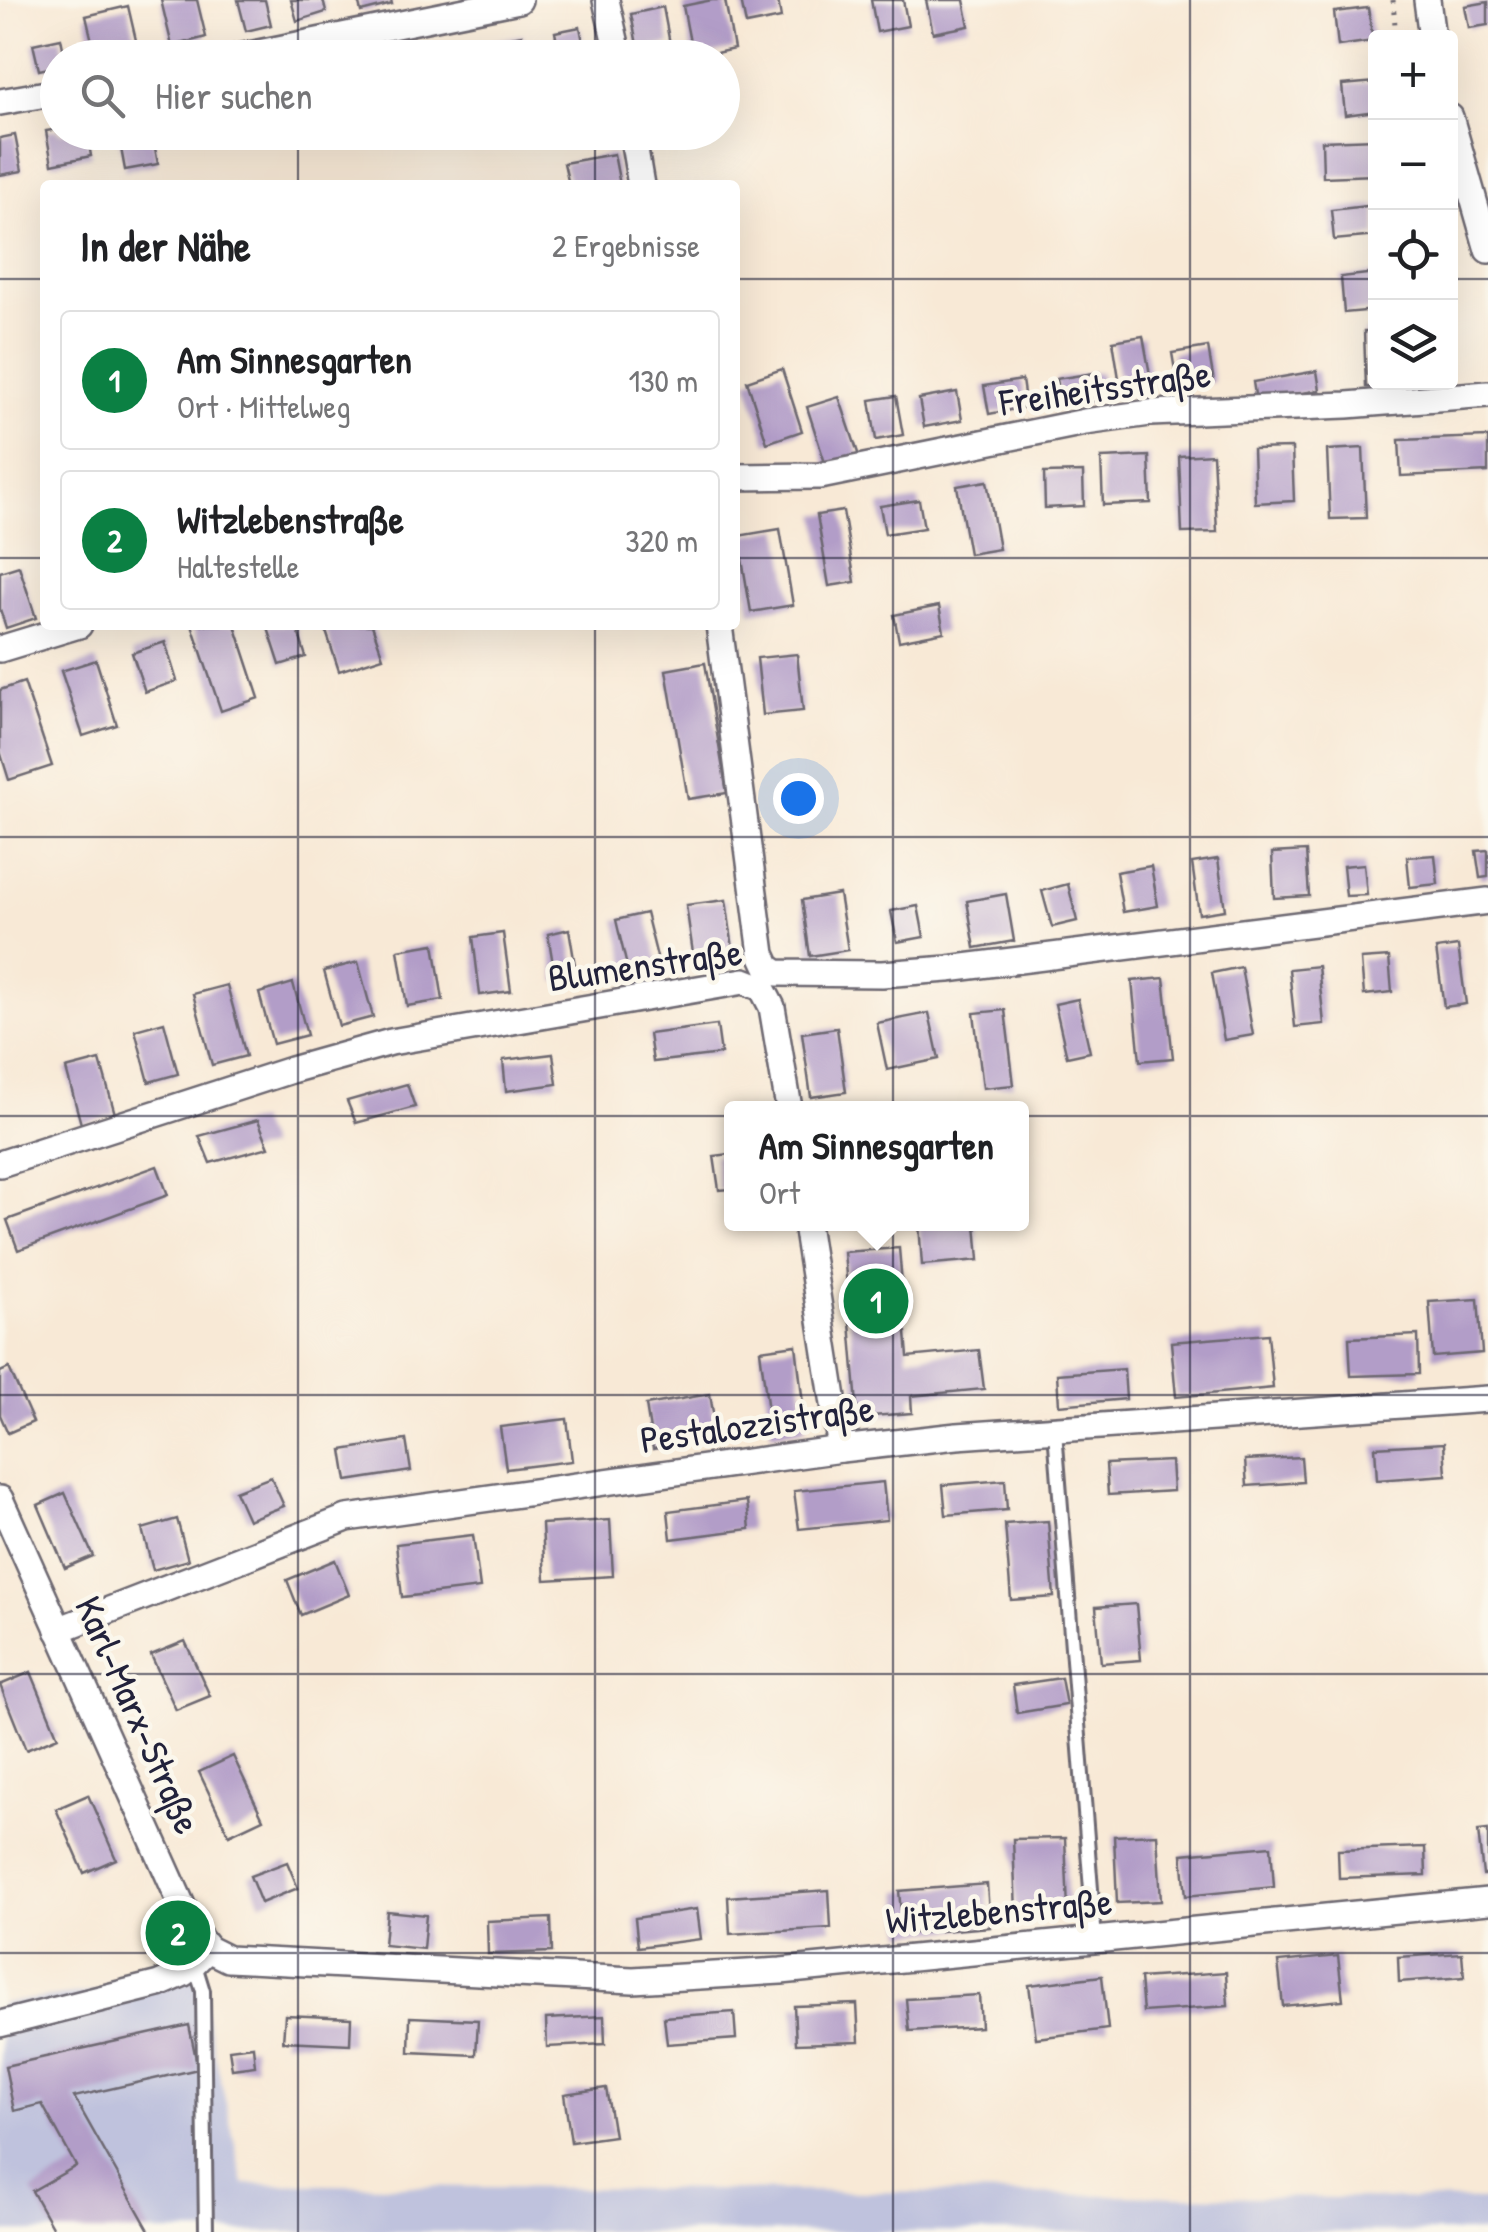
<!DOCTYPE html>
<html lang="de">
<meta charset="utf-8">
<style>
:root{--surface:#fff;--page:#f6f6f6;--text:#202124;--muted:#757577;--line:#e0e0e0;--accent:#0b8043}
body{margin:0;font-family:"Patrick Hand",sans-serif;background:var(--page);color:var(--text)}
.controls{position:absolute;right:30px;top:30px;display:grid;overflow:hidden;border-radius:10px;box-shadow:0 10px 40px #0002}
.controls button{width:90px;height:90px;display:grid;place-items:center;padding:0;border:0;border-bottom:2px solid var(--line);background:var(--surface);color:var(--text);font:50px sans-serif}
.you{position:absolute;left:798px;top:798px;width:35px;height:35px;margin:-25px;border:8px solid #fff;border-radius:50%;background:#1a73e8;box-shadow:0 0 0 15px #1a73e833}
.badge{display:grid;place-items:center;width:65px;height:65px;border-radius:50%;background:var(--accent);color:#fff;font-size:32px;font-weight:700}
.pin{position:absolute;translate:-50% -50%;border:5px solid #fff;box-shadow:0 2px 10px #0006}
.popup{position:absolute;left:724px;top:1101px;width:305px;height:130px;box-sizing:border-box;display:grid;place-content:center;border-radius:10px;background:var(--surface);filter:drop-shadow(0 2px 8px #0005);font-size:32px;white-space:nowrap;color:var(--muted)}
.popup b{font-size:38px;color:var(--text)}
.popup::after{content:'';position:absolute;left:50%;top:100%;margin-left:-20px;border:20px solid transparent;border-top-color:var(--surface)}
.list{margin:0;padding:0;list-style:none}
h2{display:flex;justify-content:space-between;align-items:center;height:130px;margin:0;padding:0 40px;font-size:42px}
h2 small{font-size:32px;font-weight:400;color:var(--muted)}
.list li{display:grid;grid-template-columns:65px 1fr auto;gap:30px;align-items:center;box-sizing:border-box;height:140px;margin:0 20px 20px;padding:0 20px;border:2px solid var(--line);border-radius:10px}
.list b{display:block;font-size:38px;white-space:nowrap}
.list p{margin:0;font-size:32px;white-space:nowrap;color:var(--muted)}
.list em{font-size:32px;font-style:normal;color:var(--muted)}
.icon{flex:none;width:55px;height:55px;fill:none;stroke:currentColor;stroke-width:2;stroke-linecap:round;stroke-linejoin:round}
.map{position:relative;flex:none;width:1488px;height:2232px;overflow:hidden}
.search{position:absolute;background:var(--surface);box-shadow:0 10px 40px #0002;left:40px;top:40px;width:700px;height:110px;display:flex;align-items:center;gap:25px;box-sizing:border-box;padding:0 35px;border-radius:55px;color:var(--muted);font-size:38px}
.panel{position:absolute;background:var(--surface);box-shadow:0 10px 40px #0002;left:40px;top:180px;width:700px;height:450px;border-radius:10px}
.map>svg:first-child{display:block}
.industrial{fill:#bfc2dd}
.building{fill:#b29dc8}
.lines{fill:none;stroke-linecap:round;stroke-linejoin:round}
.service-casing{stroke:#6d6871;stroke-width:18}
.minor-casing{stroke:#6d6871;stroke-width:30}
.path{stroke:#6d6871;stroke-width:5;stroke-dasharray:2.5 8;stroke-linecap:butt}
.service{stroke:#fff;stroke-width:12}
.minor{stroke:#fff;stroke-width:25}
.grid{fill:none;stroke:#22223b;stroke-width:2.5;stroke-opacity:0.55}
.labels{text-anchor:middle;stroke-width:9;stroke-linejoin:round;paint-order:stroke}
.street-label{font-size:38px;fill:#22223b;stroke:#fbf7ec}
</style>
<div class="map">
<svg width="1488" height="2232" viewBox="0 0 1488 2232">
<rect width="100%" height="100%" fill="#fbf7ec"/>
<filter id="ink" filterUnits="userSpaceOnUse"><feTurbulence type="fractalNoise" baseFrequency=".01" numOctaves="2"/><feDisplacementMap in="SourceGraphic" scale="20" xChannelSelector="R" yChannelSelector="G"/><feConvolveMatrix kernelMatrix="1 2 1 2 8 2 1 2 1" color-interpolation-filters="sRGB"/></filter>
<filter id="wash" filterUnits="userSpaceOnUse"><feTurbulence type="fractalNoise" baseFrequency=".0048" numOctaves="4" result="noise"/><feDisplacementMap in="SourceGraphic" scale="40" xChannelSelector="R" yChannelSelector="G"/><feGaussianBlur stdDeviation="2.25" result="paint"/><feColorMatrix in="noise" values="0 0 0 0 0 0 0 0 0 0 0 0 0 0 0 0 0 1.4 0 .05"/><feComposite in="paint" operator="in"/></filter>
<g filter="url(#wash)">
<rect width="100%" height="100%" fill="#f8e9d6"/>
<path class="industrial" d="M195,1965L244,2184L1488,2200V2232H0V2003L159,1984Z"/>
<g id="blocks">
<g class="building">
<path d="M161,0H197L206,37L172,46Z"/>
<path d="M238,0H265L271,25L246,31Z"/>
<path d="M291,0H323L326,12L297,21Z"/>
<path d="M358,0H391L392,4L361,12Z"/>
<path d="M712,0H725L734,49L693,58L683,6Z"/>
<path d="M741,0H778L781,18L746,25Z"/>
<path d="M871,0H903L908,26L877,32Z"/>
<path d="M926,0H964L969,26L933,33Z"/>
<path d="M1488,2V25L1469,28L1465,6Z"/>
<path d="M128,6L138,49L96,58L86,16Z"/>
<path d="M663,7L670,44L638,50L631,14Z"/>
<path d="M1368,8L1373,41L1338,46L1334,12Z"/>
<path d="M580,27L586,57L560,58L555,32Z"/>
<path d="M522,35L527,58H484L481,43Z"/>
<path d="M61,38L65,58H58V66L39,70L33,44Z"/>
<path d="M1376,82V111L1345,115L1342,85Z"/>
<path d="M58,129V132H87L91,156L52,164L46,131Z"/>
<path d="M118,132H152L158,164L125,170Z"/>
<path d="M15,135L22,171L0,175V138Z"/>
<path d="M1376,139V175L1323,177L1322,141Z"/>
<path d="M614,154L620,185H569L564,163Z"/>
<path d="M1376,205V236L1334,240L1331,210Z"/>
<path d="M1376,273V310L1344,313L1341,277Z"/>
<path d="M1364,331H1376V382H1398V386L1366,387Z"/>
<path d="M1143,336L1152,386L1121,391L1113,341Z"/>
<path d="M1208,347L1214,382L1178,388L1172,353Z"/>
<path d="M782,369L802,431L767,443L747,381Z"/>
<path d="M1317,371L1320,390L1256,401L1253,382Z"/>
<path d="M1100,372L1105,399L1061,406L1056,379Z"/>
<path d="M1022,380L1026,407L989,414L984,386Z"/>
<path d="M957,392L962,420L924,427L919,399Z"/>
<path d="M896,396L903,435L876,440L870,400Z"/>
<path d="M839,397L859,456L826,466L807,407Z"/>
<path d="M1488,437V472L1401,476L1399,440Z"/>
<path d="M1292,448L1294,501L1255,503L1253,449Z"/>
<path d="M1363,448L1366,518L1330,519L1327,450Z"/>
<path d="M1213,454L1217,532L1182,533L1179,456Z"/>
<path d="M1149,456L1151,503L1103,505L1101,458Z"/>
<path d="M1083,472L1084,506L1045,508L1044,473Z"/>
<path d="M987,481L999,549L969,554L957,486Z"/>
<path d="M919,500L924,528L885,534L880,506Z"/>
<path d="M843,511L855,582L829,586L817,515Z"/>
<path d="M780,529L793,605L751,612L738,536Z"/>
<path d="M19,566L36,618L6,628L0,609V572Z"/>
<path d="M939,606L944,632L899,641L894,615Z"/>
<path d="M192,625H235L259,698L221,711Z"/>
<path d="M267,625H296L306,657L280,665Z"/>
<path d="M324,625H372L383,657L339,671Z"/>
<path d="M165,642L177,681L145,692L132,653Z"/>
<path d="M797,654L803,711L763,715L757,658Z"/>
<path d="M96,660L117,725L83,736L61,671Z"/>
<path d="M705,663L727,793L688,799L666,670Z"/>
<path d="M24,682L52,766L9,780L0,751V690Z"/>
<path d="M1488,850V877L1480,878L1476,851Z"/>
<path d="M1306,851L1309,896L1274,898L1272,853Z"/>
<path d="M1435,855L1438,884L1410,887L1407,857Z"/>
<path d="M1218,859L1225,910L1199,914L1192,863Z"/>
<path d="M1364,864L1367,895L1346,896L1343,866Z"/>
<path d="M1151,866L1158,906L1123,912L1116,872Z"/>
<path d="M1068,884L1077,921L1052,927L1042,891Z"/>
<path d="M839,894L848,950L810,956L802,900Z"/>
<path d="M1006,894L1014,941L975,948L967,901Z"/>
<path d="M726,900L734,955L694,960L686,905Z"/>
<path d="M918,906L924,937L897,942L891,911Z"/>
<path d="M646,913L660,969L629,975L616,920Z"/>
<path d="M569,929L577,977L556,982L548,934Z"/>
<path d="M503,933L511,991L480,995L473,937Z"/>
<path d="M434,944L443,1000L407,1006L398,950Z"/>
<path d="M1458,946L1466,1004L1444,1007L1436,949Z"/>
<path d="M1389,957L1392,992L1364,995L1361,959Z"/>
<path d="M358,962L373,1017L339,1026L324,971Z"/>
<path d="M1318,966L1324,1024L1295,1027L1289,969Z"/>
<path d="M1241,967L1253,1035L1224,1040L1212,973Z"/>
<path d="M1164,978L1173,1058L1140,1061L1132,981Z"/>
<path d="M293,983L307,1035L273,1044L259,993Z"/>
<path d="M227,985L246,1056L212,1065L193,994Z"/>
<path d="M1078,999L1090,1052L1067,1057L1055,1004Z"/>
<path d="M1005,1010L1014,1085L983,1088L974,1013Z"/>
<path d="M929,1013L939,1059L887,1070L877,1023Z"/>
<path d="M164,1022L178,1074L149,1082L135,1030Z"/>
<path d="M717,1025L721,1054L653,1062L649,1034Z"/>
<path d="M837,1028L846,1092L811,1097L802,1033Z"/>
<path d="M553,1054L557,1084L506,1091L503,1060Z"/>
<path d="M100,1060L115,1114L81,1124L66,1069Z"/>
<path d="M407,1084L415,1107L356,1123L347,1101Z"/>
<path d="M258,1120L269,1147L210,1163L199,1136Z"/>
<path d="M731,1154V1189L719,1190L714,1156Z"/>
<path d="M157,1166L168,1195L18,1250L7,1220Z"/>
<path d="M919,1224H976L979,1260L922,1265Z"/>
<path d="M899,1248L908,1357L979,1350L984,1389L911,1396L912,1413L858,1417L844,1252Z"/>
<path d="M1478,1299L1482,1353L1433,1357L1429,1302Z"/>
<path d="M1268,1334L1273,1388L1176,1397L1171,1342Z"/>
<path d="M1418,1335L1419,1374L1351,1376L1349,1338Z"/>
<path d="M796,1345L806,1429L771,1434L760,1350Z"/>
<path d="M9,1368L33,1422L8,1433L0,1415V1372Z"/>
<path d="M1124,1369L1126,1399L1059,1405L1057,1374Z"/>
<path d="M710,1394L717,1437L653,1449L646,1405Z"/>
<path d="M567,1419L572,1461L506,1469L500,1427Z"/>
<path d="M406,1440L411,1471L347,1481L342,1450Z"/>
<path d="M1444,1443L1446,1475L1377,1480L1375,1447Z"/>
<path d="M1301,1457L1303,1482L1247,1486L1245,1460Z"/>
<path d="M1171,1461L1173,1491L1108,1495L1106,1464Z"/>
<path d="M271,1477L284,1506L248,1520L235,1491Z"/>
<path d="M1005,1480L1007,1510L946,1515L943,1485Z"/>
<path d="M883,1482L887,1520L799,1529L794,1491Z"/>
<path d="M65,1493L93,1556L65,1568L38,1505Z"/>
<path d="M747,1501L750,1529L671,1539L668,1511Z"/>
<path d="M177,1519L188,1560L153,1570L142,1529Z"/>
<path d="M610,1520L613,1576L545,1580L542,1524Z"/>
<path d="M1048,1521L1054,1597L1011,1600L1005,1524Z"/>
<path d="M473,1535L480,1588L402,1597L396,1544Z"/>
<path d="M335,1560L349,1595L301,1615L287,1580Z"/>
<path d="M1136,1604L1141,1660L1101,1663L1096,1607Z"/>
<path d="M185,1641L210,1696L176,1710L151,1655Z"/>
<path d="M31,1672L58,1737L26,1750L0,1685Z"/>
<path d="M1061,1678L1066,1705L1017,1713L1013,1685Z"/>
<path d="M233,1756L263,1819L229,1835L199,1772Z"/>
<path d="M88,1795L116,1859L84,1873L56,1809Z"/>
<path d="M1488,1830V1875H1483L1478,1831Z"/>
<path d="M1157,1834L1161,1901L1117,1903L1114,1836Z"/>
<path d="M1065,1838L1068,1910L1016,1912L1013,1839Z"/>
<path d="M1271,1846L1274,1887L1186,1896L1182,1854Z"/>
<path d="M1425,1847L1426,1875L1339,1878L1338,1850Z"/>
<path d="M287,1862L298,1888L261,1903L250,1876Z"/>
<path d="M987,1884L990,1927L903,1934L899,1891Z"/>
<path d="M829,1890L831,1928L730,1934L728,1897Z"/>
<path d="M697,1909L701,1939L638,1947L635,1918Z"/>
<path d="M387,1911L426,1915L423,1949L384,1945Z"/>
<path d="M551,1918L552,1952L488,1954L487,1921Z"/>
<path d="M1462,1953L1464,1977L1399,1982L1398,1957Z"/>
<path d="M1338,1956L1343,2000L1283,2006L1278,1962Z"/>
<path d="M1226,1972L1228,2006L1143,2012L1140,1978Z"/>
<path d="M1102,1976L1108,2029L1036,2038L1029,1985Z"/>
<path d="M979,1995L981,2027L909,2031L906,1999Z"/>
<path d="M857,2004L859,2042L796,2044L794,2006Z"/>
<path d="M734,2012L736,2039L667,2044L664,2017Z"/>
<path d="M285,2015L351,2018L350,2044L283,2041Z"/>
<path d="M604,2016L605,2044L547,2047L546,2019Z"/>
<path d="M410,2017L478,2020L476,2055L409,2052Z"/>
<path d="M189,2025L198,2069L74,2097L150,2232H55L32,2191L76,2166L42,2104L14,2111L5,2066Z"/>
<path d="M253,2046L255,2066L232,2069L229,2049Z"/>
<path d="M606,2088L614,2136L571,2142L564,2094Z"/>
</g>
</g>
</g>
<g filter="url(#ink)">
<use href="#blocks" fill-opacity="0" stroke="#6d6871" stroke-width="2.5"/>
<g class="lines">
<g class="service-casing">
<g id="service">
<path d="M1055,1431L1095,1940"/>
<path d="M195,1965L203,1991L206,2232"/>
</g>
</g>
<g class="minor-casing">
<g id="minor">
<path d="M606,0L619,58"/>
<path d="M1427,0L1432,38"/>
<path d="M234,58L519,0"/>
<path d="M0,102L58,92"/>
<path d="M1450,117L1488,250"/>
<path d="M632,132L641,185"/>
<path d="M735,477L820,476L1085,422L1150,413L1347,405L1488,394"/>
<path d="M719,625L762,954L768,967L777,973L882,974L948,969L1488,901"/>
<path d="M0,649L79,625"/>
<path d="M0,1164L291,1070L391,1042L744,981L762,988L772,1007L789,1108"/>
<path d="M806,1224L841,1449"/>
<path d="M0,1499L193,1930L208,1949L228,1959L633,1980L781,1971L1488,1901"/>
<path d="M58,1630L347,1518L841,1449L957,1436L1488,1399"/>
<path d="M0,2024L159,1984L184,1973L208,1949"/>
</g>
</g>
<path class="path" d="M1393,0L1396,38"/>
<use href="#service" class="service"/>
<use href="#minor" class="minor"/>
</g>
</g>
<path class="grid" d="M298,0V58M595,0V58M893,0V2232M1190,0V2232M298,132V185M595,132V185M0,279H45M735,279H1376M1450,279H1488M0,558H45M735,558H1488M298,625V2232M595,625V2232M0,837H1488M0,1116H1488M0,1395H1488M0,1674H1488M0,1953H1488"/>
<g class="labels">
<g class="street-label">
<text transform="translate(1105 388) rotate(-8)" y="13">Freiheitsstraße</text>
<text transform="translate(645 965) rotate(-8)" y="13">Blumenstraße</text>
<text transform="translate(757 1424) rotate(-8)" y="13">Pestalozzistraße</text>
<text transform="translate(138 1715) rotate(66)" y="13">Karl-Marx-Straße</text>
<text transform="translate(999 1911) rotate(-5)" y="13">Witzlebenstraße</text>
</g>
</g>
</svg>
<div class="controls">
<button>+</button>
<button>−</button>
<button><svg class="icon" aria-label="locate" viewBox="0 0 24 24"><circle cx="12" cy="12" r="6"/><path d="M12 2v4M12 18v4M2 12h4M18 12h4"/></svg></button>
<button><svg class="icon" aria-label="layers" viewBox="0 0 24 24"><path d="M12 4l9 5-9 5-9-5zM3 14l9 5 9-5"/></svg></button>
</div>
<div class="you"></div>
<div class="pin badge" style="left:876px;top:1301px">1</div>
<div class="popup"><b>Am Sinnesgarten</b>Ort</div>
<div class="pin badge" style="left:178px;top:1933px">2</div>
<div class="search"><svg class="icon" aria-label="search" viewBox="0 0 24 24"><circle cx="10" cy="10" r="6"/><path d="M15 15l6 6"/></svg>Hier suchen</div>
<section class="panel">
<h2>In der Nähe<small>2 Ergebnisse</small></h2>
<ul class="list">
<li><span class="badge">1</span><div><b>Am Sinnesgarten</b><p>Ort · Mittelweg</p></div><em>130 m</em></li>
<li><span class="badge">2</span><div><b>Witzlebenstraße</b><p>Haltestelle</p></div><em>320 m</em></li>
</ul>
</section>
</div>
